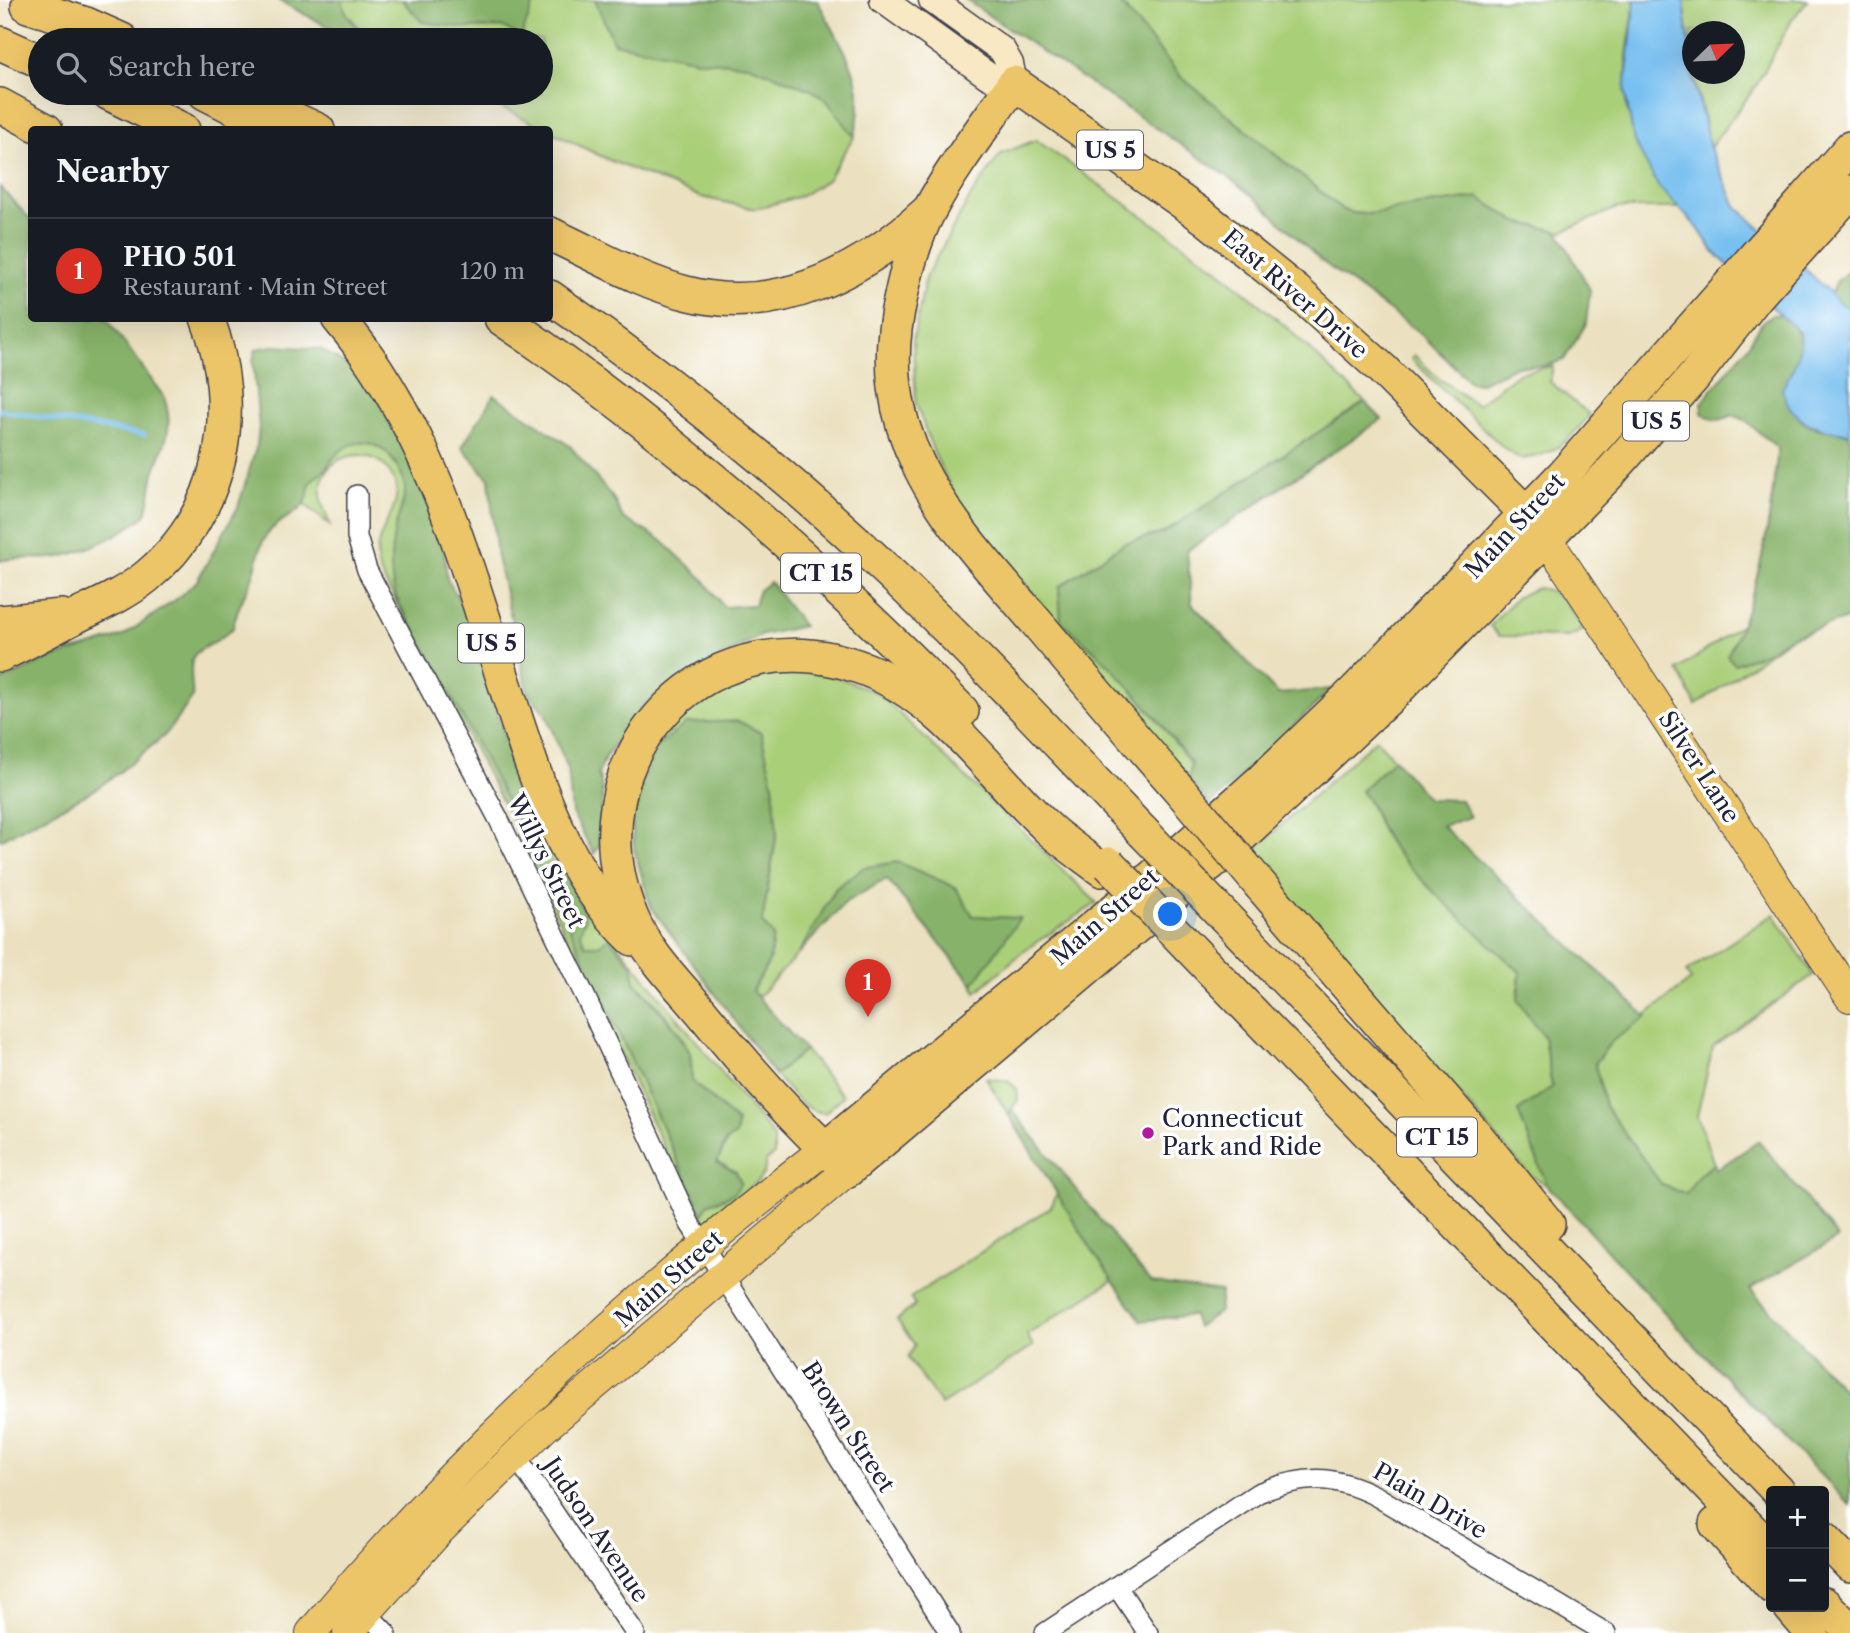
<!DOCTYPE html>
<meta charset="utf-8">
<style>
:root{--surface:#171b24;--page:#242831;--text:#f1f3f6;--muted:#9ea1a6;--line:#363941;--accent:#d93025}
body{margin:0;font-family:"Libre Caslon Text",serif;background:var(--page);color:var(--text)}
.controls{position:absolute;right:21px;bottom:21px;display:grid;overflow:hidden;border-radius:7px;box-shadow:0 7px 28px #0002}
.controls button{width:63px;height:63px;display:grid;place-items:center;padding:0;border:0;border-bottom:2px solid var(--line);background:var(--surface);color:var(--text);font:35px sans-serif}
.compass{position:absolute;left:1682px;top:21px;width:63px;height:63px;border-radius:50%;background:var(--surface);box-shadow:0 7px 28px #0002;rotate:67deg}
.you{position:absolute;left:1171px;top:915px;width:24px;height:24px;margin:-18px;border:5px solid #fff;border-radius:50%;background:#1a73e8;box-shadow:0 0 0 10px #1a73e833}
.badge{display:grid;place-items:center;width:46px;height:46px;border-radius:50%;background:var(--accent);color:#fff;font-size:23px;font-weight:700}
.pin{position:absolute;translate:-50% -58px;filter:drop-shadow(0 2px 4px #0008)}
.pin::after{content:'';position:absolute;top:37px;width:24px;height:21px;background:inherit;clip-path:polygon(0 0,100% 0,50% 100%)}
.list{margin:0;padding:0;list-style:none}
h2{display:flex;justify-content:space-between;align-items:center;height:91px;margin:0;padding:0 28px;font-size:30px}
h2 small{font-size:23px;font-weight:400;color:var(--muted)}
.list li{display:grid;grid-template-columns:46px 1fr auto;gap:21px;align-items:center;box-sizing:border-box;height:105px;padding:0 28px;border-top:2px solid var(--line)}
.list b{display:block;font-size:26px;white-space:nowrap}
.list p{margin:0;font-size:23px;white-space:nowrap;color:var(--muted)}
.list em{font-size:23px;font-style:normal;color:var(--muted)}
.icon{flex:none;width:38px;height:38px;fill:none;stroke:currentColor;stroke-width:2;stroke-linecap:round;stroke-linejoin:round}
.map{position:relative;flex:none;width:1850px;height:1633px;overflow:hidden}
.search{position:absolute;background:var(--surface);box-shadow:0 7px 28px #0002;left:28px;top:28px;width:525px;height:77px;display:flex;align-items:center;gap:18px;box-sizing:border-box;padding:0 24px;border-radius:38px;color:var(--muted);font-size:26px}
.panel{position:absolute;background:var(--surface);box-shadow:0 7px 28px #0002;left:28px;top:126px;width:525px;height:196px;border-radius:7px}
.map>svg:first-child{display:block}
.green{fill:#aacf79;stroke:#66785a;stroke-width:2}
.forest{fill:#87b269;stroke:#546a52;stroke-width:2}
.water{fill:#78c0f0;stroke:#4d7196;stroke-width:2}
.lines{fill:none;stroke-linecap:round;stroke-linejoin:round}
.stream{stroke:#78c0f0;stroke-width:5}
.street-casing{stroke:#403f4f;stroke-width:22}
.secondary-casing{stroke:#403f4f;stroke-width:29}
.primary-casing{stroke:#403f4f;stroke-width:32}
.highway-casing{stroke:#403f4f;stroke-width:36}
.street{stroke:#fff;stroke-width:19}
.secondary{stroke:#f8e8c3;stroke-width:26}
.primary{stroke:#edc569;stroke-width:30}
.highway{stroke:#edc569;stroke-width:33}
.highway-bridge-casing{stroke:#403f4f;stroke-width:36;stroke-linecap:butt}
.highway-bridge{stroke:#edc569;stroke-width:33}
.poi-dot{fill:#b5179e;stroke:#fff;stroke-width:2.5}
.labels{text-anchor:middle;stroke-width:7;stroke-linejoin:round;paint-order:stroke}
.shield{fill:#fff;stroke:#646476;stroke-width:2}
.shield-label{font-size:23px;font-weight:bold;fill:#22223b}
.street-label{font-size:24px;fill:#22223b;stroke:#fff}
.poi-label{font-size:24px;fill:#22223b;stroke:#fff;text-anchor:start}
</style>
<div class="map">
<svg width="1850" height="1633" viewBox="0 0 1850 1633">
<rect width="100%" height="100%" fill="#fff"/>
<filter id="ink" filterUnits="userSpaceOnUse"><feTurbulence type="fractalNoise" baseFrequency=".0143" numOctaves="2"/><feDisplacementMap in="SourceGraphic" scale="14" xChannelSelector="R" yChannelSelector="G"/><feConvolveMatrix kernelMatrix="1 2 1 2 8 2 1 2 1" color-interpolation-filters="sRGB"/></filter>
<filter id="wash" filterUnits="userSpaceOnUse"><feTurbulence type="fractalNoise" baseFrequency=".00686" numOctaves="4" result="noise"/><feDisplacementMap in="SourceGraphic" scale="28" xChannelSelector="R" yChannelSelector="G"/><feGaussianBlur stdDeviation="1.57" result="paint"/><feColorMatrix in="noise" values="0 0 0 0 0 0 0 0 0 0 0 0 0 0 0 0 0 1.4 0 .05"/><feComposite in="paint" operator="in"/></filter>
<g filter="url(#wash)">
<rect width="100%" height="100%" fill="#ebe1c0"/>
<g class="green">
<path d="M342,0H402L422,22L468,28L504,27L521,36L535,0H595L614,43L698,60L749,65L809,89L825,98L854,137L827,180L801,196L755,209L701,197L609,160L472,93H541V40H370L346,13Z"/>
<path d="M1118,0H1635L1627,55L1626,106L1658,186L1679,208H1617L1561,232L1517,222L1478,197C1454,202 1431,203 1407,207C1383,211 1367,219 1343,210L1181,77Z"/>
<path d="M1684,0H1808L1793,18L1756,86L1710,148L1694,74H1734V32H1692V69Z"/>
<path d="M1036,140L1216,268L1285,326L1365,402L1163,533L1125,543L1059,587L1061,622C1113,663 1152,711 1191,764L1189,780L961,508L934,453L916,404L913,340L926,276L972,194L1001,154Z"/>
<path d="M1414,355L1438,378L1477,405L1518,373L1553,366L1550,382L1590,415C1567,441 1557,455 1521,459L1506,450L1411,359Z"/>
<path d="M367,441L386,452L400,470L406,490L395,529L396,598L460,709L548,879L702,1214L709,1203L724,1199L736,1172L717,1162L737,1122L692,1081C691,1073 692,1062 690,1054C680,1022 623,970 598,945H585L580,932L574,890L774,1137V1155L766,1161L764,1173L758,1181L706,1223L696,1217L518,831L380,572C366,532 407,511 394,480C379,443 325,449 321,488C319,501 326,513 330,525L304,504L311,481L327,468L331,457L349,443Z"/>
<path d="M1850,546V595L1696,705L1678,670Z"/>
<path d="M1537,588C1563,590 1570,610 1584,630L1568,637L1499,636L1490,626L1517,597Z"/>
<path d="M798,668L838,677L879,694L1097,903L1026,949L976,992L973,984L1019,919L973,916L955,887L897,862L836,888L799,953L758,997L752,991L769,962L773,936L762,923L777,832L651,752L692,702L755,673Z"/>
<path d="M1376,739L1394,759L1361,791C1375,806 1376,827 1389,843C1428,890 1475,930 1520,972L1518,1001L1544,1037L1552,1087L1518,1111L1547,1185L1529,1175L1251,853Z"/>
<path d="M1774,914L1813,975L1713,1047L1697,1116L1714,1164L1699,1175L1686,1194L1662,1185L1605,1106L1595,1064L1611,1042L1691,980L1686,972Z"/>
<path d="M805,1050L843,1096L825,1113C803,1112 788,1089 775,1075Z"/>
<path d="M986,1078L1008,1081L1017,1089L1018,1100L1008,1114Z"/>
<path d="M1057,1194L1113,1280L1027,1335L1033,1346L941,1405L908,1358L915,1345L897,1320L915,1305L910,1298L1051,1207Z"/>
</g>
<g class="forest">
<path d="M278,0H342L346,13L364,37L363,40H353Z"/>
<path d="M402,0H535L521,37L504,27L468,28L422,22Z"/>
<path d="M595,0H817C842,48 871,82 854,137L825,98L809,89L749,65L698,60L614,43Z"/>
<path d="M966,0H1118L1181,77L1343,210C1367,219 1383,211 1407,207C1431,203 1454,202 1478,197L1517,222L1558,231L1590,290L1586,324L1564,360L1545,366H1517L1481,383L1470,382L1420,333L1320,260L1262,204L1227,176Z"/>
<path d="M0,187L31,220L32,318L107,319L164,397C174,427 166,440 156,467C150,482 152,500 145,516C123,533 88,551 60,557C40,561 23,555 0,561Z"/>
<path d="M1850,270V308L1839,304L1832,294L1836,282Z"/>
<path d="M1772,315H1784C1813,347 1800,355 1782,389C1804,432 1804,426 1850,434V618L1788,638L1768,652L1735,664L1727,656C1761,591 1770,521 1778,448L1743,419L1733,415C1720,421 1713,422 1702,413V402L1745,350L1763,321Z"/>
<path d="M273,346L320,349L345,364L357,365L392,419L443,537L447,579L467,613L502,730L530,806L582,906L585,919L580,932L585,945H598L609,938L632,964L635,982L676,1030L690,1053L692,1081L737,1122L736,1135L726,1141L717,1162L736,1172L741,1183L734,1194L709,1203L702,1214C607,1006 515,803 400,605C388,585 390,550 395,529C397,517 405,503 405,491C406,478 395,460 386,452C363,433 340,445 327,467C324,473 315,476 311,482C308,488 308,497 305,503C298,514 283,518 274,527C257,542 260,557 253,576C245,596 237,606 233,628C197,661 186,637 193,697L165,735L121,771L93,791L0,840V681L54,657L123,636L178,598L197,581L238,507L257,445L259,427L253,360L256,349Z"/>
<path d="M494,395L570,446L613,498L623,518L661,540L703,579L724,607L754,605L759,590L770,582L803,626L762,635L686,676L643,706L606,756L598,774C607,795 598,816 603,840L594,854L572,813L568,769L545,713L528,693L497,557L489,479L462,447Z"/>
<path d="M1365,402L1382,419L1187,551L1192,604L1278,694L1332,689L1210,805L1189,780L1191,763C1152,711 1113,663 1061,622L1059,587L1125,543L1163,533Z"/>
<path d="M738,721L761,733L773,783L777,832L762,923L773,935L769,962L752,991L805,1050L775,1075L651,907L634,849L632,817L651,752L686,723Z"/>
<path d="M1394,759L1428,799L1461,800L1470,817L1442,826L1647,1017L1611,1042L1595,1064L1605,1106L1662,1185L1686,1194L1699,1175L1714,1164L1717,1169L1759,1141L1838,1238L1750,1289L1850,1397V1505L1701,1352L1547,1185L1518,1111L1552,1087L1544,1037L1518,1001L1520,972C1477,931 1430,893 1392,847C1378,830 1377,808 1361,791Z"/>
<path d="M897,862L955,887L973,916L1020,918L973,984L887,879L846,902L799,953L836,888L863,868Z"/>
<path d="M1012,1110L1146,1277L1152,1282L1221,1292L1219,1312L1197,1327L1193,1315L1141,1321L1093,1252L1008,1114Z"/>
</g>
<path class="water" d="M1635,0H1684L1692,74L1710,148L1736,206L1832,294L1839,303L1850,308V434C1817,428 1792,425 1782,389C1792,370 1803,354 1800,333L1713,251L1698,228L1658,186L1634,141L1625,91Z"/>
<g class="lines">
<path class="stream" d="M0,410L144,435"/>
</g>
</g>
<g filter="url(#ink)">
<g class="lines">
<g class="street-casing">
<g id="street">
<path d="M357,495V537L367,570L498,818L585,996L690,1224L950,1633"/>
<path d="M515,1455L635,1633"/>
<path d="M1117,1587L1148,1633"/>
<path d="M359,1605L386,1633"/>
<path d="M1045,1633L1258,1493C1304,1475 1332,1474 1376,1496L1606,1633"/>
</g>
</g>
<g class="secondary-casing">
<path id="secondary" d="M883,0L987,75L999,81L1014,83L1010,64L1002,50L932,0"/>
</g>
<g class="primary-casing">
<g id="primary">
<path d="M1547,539L1850,997"/>
<path d="M311,1633C458,1454 641,1291 825,1149"/>
<path d="M348,1633L440,1530L544,1428L848,1170"/>
</g>
</g>
<g class="highway-casing">
<g id="highway">
<path d="M28,6L86,24L122,40"/>
<path d="M0,43L40,61"/>
<path d="M108,93L183,130"/>
<path d="M205,93L254,118"/>
<path d="M238,93L318,130"/>
<path d="M0,105L46,130"/>
<path d="M550,234C594,254 639,281 686,293C778,317 861,272 927,212"/>
<path d="M550,297C670,381 785,473 891,574C979,657 1060,746 1143,832"/>
<path d="M338,318C431,427 465,563 509,697C537,783 566,875 633,939"/>
<path d="M501,318C669,432 820,566 962,711"/>
<path d="M0,622L62,616"/>
<path d="M0,655C28,643 54,627 81,614C104,603 126,593 146,577C223,514 243,409 207,318"/>
<path d="M1185,796C1135,739 1086,681 1037,623C951,523 867,439 901,296C907,268 915,237 929,211C953,166 986,124 1014,83L1205,218L1296,291L1382,369L1517,504L1547,539"/>
<path d="M1102,870C1085,857 1066,844 1050,830C993,778 949,707 877,674C713,601 563,756 632,918C647,953 675,981 700,1010C747,1067 794,1121 848,1170L1222,854L1396,691L1610,473L1693,378L1757,296L1850,192"/>
<path d="M1261,886L1475,1134L1548,1224"/>
<path d="M1225,917L1778,1491"/>
<path d="M1189,947L1771,1550"/>
<path d="M825,1149L1124,902L1263,779L1355,691L1563,475L1850,148"/>
<path d="M1716,1524L1771,1586"/>
<path d="M1824,1538L1850,1565"/>
<path d="M1824,1604L1850,1630"/>
<path d="M1790,1607L1812,1633"/>
</g>
</g>
<use href="#street" class="street"/>
<use href="#secondary" class="secondary"/>
<use href="#primary" class="primary"/>
<use href="#highway" class="highway"/>
<g class="highway-bridge-casing">
<g id="highway-bridge">
<path d="M1185,796L1261,886"/>
<path d="M1143,832L1225,917"/>
<path d="M1109,864L1189,947"/>
</g>
</g>
<use href="#highway-bridge" class="highway-bridge"/>
</g>
</g>
<circle class="poi-dot" cx="1148" cy="1133" r="7"/>
<g class="labels">
<g class="shield">
<rect x="1077" y="130.5" width="66" height="39" rx="5"/>
<rect x="1623" y="401.5" width="66" height="39" rx="5"/>
<rect x="781" y="553.5" width="80" height="39" rx="5"/>
<rect x="458" y="623.5" width="66" height="39" rx="5"/>
<rect x="1397" y="1117.5" width="80" height="39" rx="5"/>
</g>
<g class="shield-label">
<text x="1110" y="158">US 5</text>
<text x="1656" y="429">US 5</text>
<text x="821" y="581">CT 15</text>
<text x="491" y="651">US 5</text>
<text x="1437" y="1145">CT 15</text>
</g>
<g class="street-label">
<text transform="translate(1295 294) rotate(41)" y="8">East River Drive</text>
<text transform="translate(1515 526) rotate(-47)" y="8">Main Street</text>
<text transform="translate(1699 767) rotate(57)" y="8">Silver Lane</text>
<text transform="translate(546 861) rotate(64)" y="8">Willys Street</text>
<text transform="translate(1105 917) rotate(-41)" y="8">Main Street</text>
<text transform="translate(669 1279) rotate(-41)" y="8">Main Street</text>
<text transform="translate(848 1427) rotate(57)" y="8">Brown Street</text>
<text transform="translate(1430 1501) rotate(30)" y="8">Plain Drive</text>
<text transform="translate(596 1530) rotate(56)" y="8">Judson Avenue</text>
</g>
<g class="poi-label">
<text x="1162" y="1127">Connecticut<tspan x="1162" dy="28">Park and Ride</tspan></text>
</g>
</g>
</svg>
<div class="controls">
<button>+</button>
<button>−</button>
</div>
<svg class="compass" viewBox="-18 -18 36 36"><path d="M0-13l5 13h-10z" fill="#e53935"/><path d="M0 13l5-13h-10z" fill="#9ea1a6"/></svg>
<div class="you"></div>
<div class="pin badge" style="left:868px;top:1017px">1</div>
<div class="search"><svg class="icon" aria-label="search" viewBox="0 0 24 24"><circle cx="10" cy="10" r="6"/><path d="M15 15l6 6"/></svg>Search here</div>
<section class="panel">
<h2>Nearby<small></small></h2>
<ul class="list">
<li><span class="badge">1</span><div><b>PHO 501</b><p>Restaurant · Main Street</p></div><em>120 m</em></li>
</ul>
</section>
</div>
